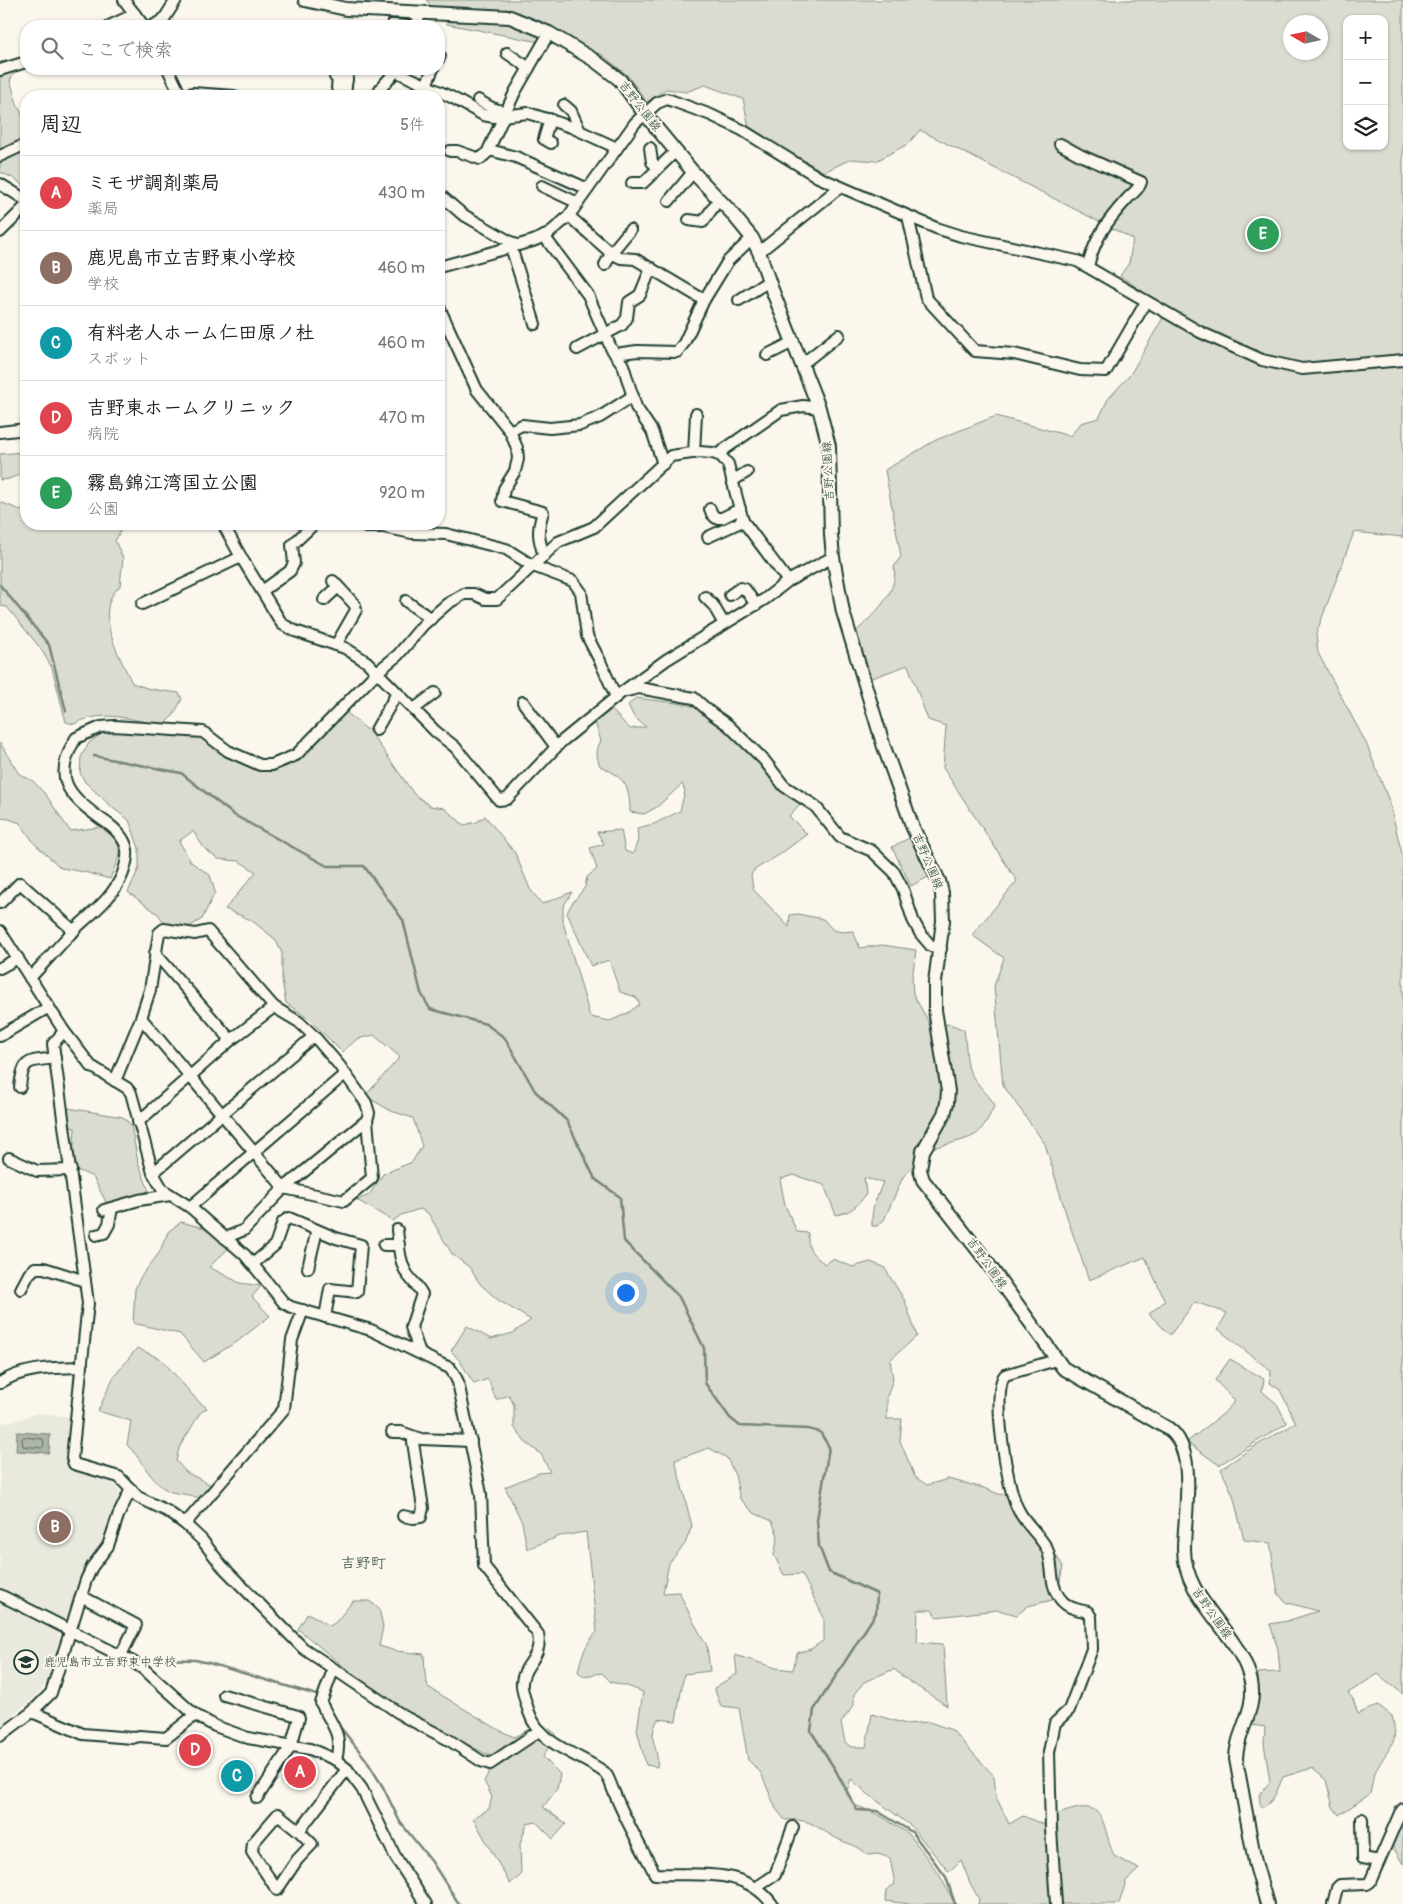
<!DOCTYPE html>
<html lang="ja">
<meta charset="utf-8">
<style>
:root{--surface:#fff;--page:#f2f2f2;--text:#222;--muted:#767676;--line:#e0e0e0;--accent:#1f3d34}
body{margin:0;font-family:Pangolin,"Klee One",sans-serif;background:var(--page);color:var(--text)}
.controls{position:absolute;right:15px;top:15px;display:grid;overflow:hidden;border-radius:10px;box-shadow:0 1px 4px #0004}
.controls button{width:45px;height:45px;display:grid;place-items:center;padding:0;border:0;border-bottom:1px solid var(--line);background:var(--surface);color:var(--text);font:25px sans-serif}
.compass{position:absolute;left:1283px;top:15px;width:45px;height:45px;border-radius:50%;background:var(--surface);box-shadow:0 1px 4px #0004;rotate:279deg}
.you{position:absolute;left:625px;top:1292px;width:18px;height:18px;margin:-12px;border:4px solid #fff;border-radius:50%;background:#1a73e8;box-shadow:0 0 0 8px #1a73e833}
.badge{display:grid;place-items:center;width:32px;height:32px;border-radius:50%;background:var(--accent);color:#fff;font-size:16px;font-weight:700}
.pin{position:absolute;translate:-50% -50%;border:2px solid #fff;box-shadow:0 1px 5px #0006}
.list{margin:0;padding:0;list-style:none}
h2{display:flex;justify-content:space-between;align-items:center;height:65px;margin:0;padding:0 20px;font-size:21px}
h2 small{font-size:16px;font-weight:400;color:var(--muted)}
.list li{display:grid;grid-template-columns:32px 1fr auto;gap:15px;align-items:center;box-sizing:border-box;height:75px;padding:0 20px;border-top:1px solid var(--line)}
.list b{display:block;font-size:19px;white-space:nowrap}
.list p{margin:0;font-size:16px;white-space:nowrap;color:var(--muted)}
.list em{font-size:16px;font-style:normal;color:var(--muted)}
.icon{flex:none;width:28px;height:28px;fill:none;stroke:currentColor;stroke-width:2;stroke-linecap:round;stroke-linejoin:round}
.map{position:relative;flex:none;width:1403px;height:1904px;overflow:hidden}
.search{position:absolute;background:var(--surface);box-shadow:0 1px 4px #0004;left:20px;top:20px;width:425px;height:55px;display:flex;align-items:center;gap:12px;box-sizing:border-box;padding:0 18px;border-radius:20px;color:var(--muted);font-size:19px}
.panel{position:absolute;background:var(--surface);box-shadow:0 1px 4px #0004;left:20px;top:90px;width:425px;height:440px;border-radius:20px}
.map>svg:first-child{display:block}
.built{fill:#eae9de}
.green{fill:#dbdcd1;stroke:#7d8c82;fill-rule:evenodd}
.water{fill:#adb4aa;stroke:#74847b}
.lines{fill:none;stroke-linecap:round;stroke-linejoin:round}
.shore{stroke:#586d63;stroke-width:1}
.stream{stroke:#74847b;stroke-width:2.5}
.minor-casing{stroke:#1f3d34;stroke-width:14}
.major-casing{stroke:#1f3d34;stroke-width:16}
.minor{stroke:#fbf7ec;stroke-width:10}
.major{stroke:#fbf7ec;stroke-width:12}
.labels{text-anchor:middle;stroke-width:4;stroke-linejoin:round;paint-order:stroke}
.street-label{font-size:12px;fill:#1f3d34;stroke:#fbf7ec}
.poi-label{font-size:12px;fill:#1f3d34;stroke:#fbf7ec;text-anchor:start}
.quarter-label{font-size:15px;fill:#1f3d34;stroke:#fbf7ec}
</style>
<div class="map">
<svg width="1403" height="1904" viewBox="0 0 1403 1904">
<rect width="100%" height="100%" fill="#fbf7ec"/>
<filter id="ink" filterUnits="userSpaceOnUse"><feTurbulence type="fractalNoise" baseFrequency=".02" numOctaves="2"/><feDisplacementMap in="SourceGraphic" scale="10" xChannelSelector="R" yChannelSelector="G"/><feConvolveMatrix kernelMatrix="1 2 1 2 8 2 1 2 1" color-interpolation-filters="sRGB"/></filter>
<g filter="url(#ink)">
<g class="built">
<path d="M37,1413L72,1417L69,1465L81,1468L115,1484L122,1495L105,1540L91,1562L69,1618L61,1619L0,1587V1423L15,1421Z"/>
<path d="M0,1602L59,1633V1642L47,1681L37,1696L0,1725Z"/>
</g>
<g class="green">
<path d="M426,0H1403V537L1354,532L1316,634L1318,653L1366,743L1389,801L1403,858V1694L1378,1674L1348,1693L1353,1699L1358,1714L1378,1705L1392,1716C1399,1745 1391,1743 1378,1767C1373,1774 1372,1785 1370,1794L1339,1815L1333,1807L1326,1780L1312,1768L1283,1777C1277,1790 1275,1801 1262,1808C1256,1796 1262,1791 1270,1782L1264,1743L1265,1727L1252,1725C1258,1707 1259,1692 1258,1673L1280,1672L1278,1649L1270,1624L1287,1621L1318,1611L1285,1602L1278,1593L1270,1543L1244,1540L1233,1495L1221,1469L1252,1448L1296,1423L1280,1390L1270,1383L1271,1371L1218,1329L1227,1313L1195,1302L1170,1335L1149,1314L1165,1301L1145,1257L1089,1280L1068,1220L1045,1144L1003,1085L994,986L1004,958L972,935L1017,881L943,768L946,726L928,720L908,665L869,679L855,633C872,615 899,594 894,567L901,556L885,470L936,440L996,416L1070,436L1081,423L1099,418L1108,399L1130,375L1168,309L1120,276L1129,263L1133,239L920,130L908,144L876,161L851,159L824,172L749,128L743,99L705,85L686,92L666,89L647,102L628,76L601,54L447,24ZM1347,19H1384V146H1347ZM1290,22H1320V52H1290Z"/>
<path d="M12,60L20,63L10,80L18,107L26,121V188L15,179L0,172V62Z"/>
<path d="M24,452V473L9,479L0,480V454Z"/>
<path d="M0,502L23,511L26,510V524H124L115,541L123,558L120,586C91,611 120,656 132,683L150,689L179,693L182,699L173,716L161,726C131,719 103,709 74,724L66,722L52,668L41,649L7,607L0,606Z"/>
<path d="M636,698L685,704L699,708L712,721L736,734L791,797L800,804L789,816L807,834L779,855L754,870L751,875L753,889L789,927L790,915L798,914L823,919L833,930L842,932L853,931L860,948L882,945L916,950L912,979L913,994L931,1026L950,1024L964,1030C966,1042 966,1055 968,1066C972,1081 987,1092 995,1105C990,1114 984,1129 975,1135C960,1143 935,1146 918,1152L913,1166L903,1177L884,1220L877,1226H872C871,1206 877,1198 883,1182L864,1178L866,1194C858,1206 851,1212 836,1215L824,1185L794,1175L780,1179L785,1205L797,1232L808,1233C807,1250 812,1254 825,1264L833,1259L853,1267L870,1262L884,1267L905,1301L917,1336L890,1360L893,1379L887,1397V1419H902L900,1441L915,1477L927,1485L948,1479L984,1488L998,1494L1011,1495L1040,1539L1053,1551L1063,1566L1059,1586L1052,1600L1028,1606L1017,1615L998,1610L936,1617L932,1610H918L917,1642L943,1644L947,1706C929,1693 910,1684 894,1669L864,1682L854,1694V1705L841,1723L845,1742L851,1747H866L872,1714L906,1724L929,1722L952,1730L994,1776L996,1797L1009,1824L1023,1816L1042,1824L1053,1826L1059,1814C1108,1795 1100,1822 1114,1856L1139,1869L1126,1881L1119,1904H978L979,1899L970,1883L961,1860L949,1872L911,1826L868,1794L851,1779L846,1793L855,1805L879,1815L909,1834L939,1874L955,1904H910L885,1901L886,1890L895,1884L890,1858L878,1854L868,1855C856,1844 853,1846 840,1840C817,1829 813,1818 785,1820L776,1809L761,1773L748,1760L739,1708L721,1706L714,1688L737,1674L735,1655L776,1668L793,1670L797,1653L811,1649L824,1640V1618L802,1574L784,1575L774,1555L778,1536L772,1521L754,1513L740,1499L735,1475L727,1458L709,1448L675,1460L692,1526L685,1544L669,1563L663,1593L679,1592L693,1621L707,1646L710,1671L684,1674L676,1721L658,1719C646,1741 660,1747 657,1767L646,1765L637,1730L643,1692L630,1687L611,1682L602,1673L584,1676L578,1672C581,1656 586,1643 597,1632L586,1532L560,1536L527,1549L522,1522L505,1487L539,1473L550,1472L541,1454L525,1442L514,1427V1405L509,1395L496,1400L488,1379L474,1384L460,1361L451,1351L467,1326L491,1339L513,1333L531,1320L498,1300L481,1285L469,1267L452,1254L428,1213L420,1209L401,1215L393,1221L357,1200L369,1195L383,1174L412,1162L422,1146L413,1118L391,1111L365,1096L400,1057L374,1035L357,1039L342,1052L309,1019L286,1003L282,981V953L275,939L251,920L225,909L256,872L239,861L218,859L204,848L193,831L179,841L191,862L210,875L215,892L202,919L189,927L165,924L158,914L128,892L139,868V848L129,820L114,809L85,782L80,773L81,757L89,743L102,733L123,732L189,735L209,740L248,767L280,769L299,761L346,712L371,733L414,794L430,806L444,808L464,825L477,822L485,816L515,853L530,889L542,904L572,892L563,907V922L590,1017L610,1021L628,1013L640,1004L636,997L620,992L609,960L591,966L567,913L571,905L585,887L587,877L597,869L590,848L604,844L597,832L621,830L625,851L633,854L638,840L637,828L654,824L680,811L685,791L682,784L657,807L644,814L630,812C630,785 624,777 600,766C596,757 596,749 601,741L594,719L608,706L630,729L646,727L634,717L628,705Z"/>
<path d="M0,743L19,774L33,781L46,795L70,831L102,827C126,847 121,852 110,879L84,872L61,868L35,844L20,823L9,819L0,818Z"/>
<path d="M911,837L930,876L911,886L892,847Z"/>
<path d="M68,1108L123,1117L131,1125L138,1162L149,1191L107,1204L93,1177L75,1169L73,1158L75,1128L68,1126Z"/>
<path d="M181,1222L204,1228L230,1247L209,1267L240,1283L261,1286L252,1297L270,1316L238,1341L204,1362L180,1334L133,1323L135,1289L140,1278L159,1253L168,1232Z"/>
<path d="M137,1348L161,1359L198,1401L207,1408L200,1413L179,1448L176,1461L186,1472L211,1485L202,1500C188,1491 175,1497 162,1487C147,1475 141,1458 127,1445L131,1421L98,1411L113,1378Z"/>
<path d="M1230,1359L1264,1379L1262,1391L1277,1404L1287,1423L1219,1465L1187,1442L1223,1414L1235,1401L1215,1380Z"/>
<path d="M353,1601H369L379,1608L383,1627L379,1646L396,1651L424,1654L425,1674L428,1687L499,1730L514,1737L541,1723L556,1734L543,1757L560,1774L557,1789L543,1807L566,1824L553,1839L536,1822L527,1824L520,1843L521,1875L510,1884L473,1818L489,1809L492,1797L484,1781L498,1756L484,1753L405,1711L354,1675L298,1629L308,1613L330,1626L336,1622Z"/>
<path d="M1403,1813V1864L1390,1842Z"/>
</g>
<path class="water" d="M17,1432L50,1434L49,1453L16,1451Z"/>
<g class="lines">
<path class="shore" d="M24,1437L43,1439L44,1446L42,1448L23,1446L22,1439Z"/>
<g class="stream">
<path d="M0,585L49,645L66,711"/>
<path d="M94,756L181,773L234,815L327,866H364L403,920L421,993L430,1009L486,1024L505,1038L535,1091L567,1121L595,1179L620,1197L624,1241L679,1297L704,1348L705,1383L730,1418L740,1426L808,1429L820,1432L829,1447L817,1520L819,1546L829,1572L877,1594L876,1613L814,1710L811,1731L836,1771L857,1810L877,1811L912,1832L946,1877L955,1904"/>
<path d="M156,1659L195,1660L209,1663L320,1696"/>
<path d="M336,1722L365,1758L383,1787L400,1822L432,1862L459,1904"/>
</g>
<g class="minor-casing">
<g id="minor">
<path d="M124,0L144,26"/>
<path d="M392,25L408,26"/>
<path d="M109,26L135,14"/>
<path d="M153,26L164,19L176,0"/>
<path d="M416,26L421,12"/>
<path d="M507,53L529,68"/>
<path d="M439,58L440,56"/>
<path d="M168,69L181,96"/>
<path d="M391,69L453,98L483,115L494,117L528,113L571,127L617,148"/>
<path d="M0,70L26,62"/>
<path d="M335,77L347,80"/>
<path d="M426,85L433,69"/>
<path d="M337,88L338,78"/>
<path d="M380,89L396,71"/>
<path d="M181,96L193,93L234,96"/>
<path d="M345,96L347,76L350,69"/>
<path d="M478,100L492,108L505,112"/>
<path d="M564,105L571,111L580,131"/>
<path d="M550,119L544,139L551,143"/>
<path d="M1060,144L1080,155L1141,182C1139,190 1132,193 1127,199C1107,221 1095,238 1088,266"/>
<path d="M650,148L652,162L657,167"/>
<path d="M489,150L516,157L588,189"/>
<path d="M450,151H457L480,159L487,153L515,92L549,33"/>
<path d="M0,156L26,144"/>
<path d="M632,183H643L676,151"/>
<path d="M0,184L26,200"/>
<path d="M542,186L578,203"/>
<path d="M439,194L462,214L516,245"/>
<path d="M669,201L693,172"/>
<path d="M569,216L611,253L621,258L635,259L704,300"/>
<path d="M908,216L926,298L975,351L1014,354L1080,370L1106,371L1146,302"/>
<path d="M689,220L703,222L719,199"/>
<path d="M0,232L26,206"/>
<path d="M544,236L588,295L611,348L623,365L636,407L652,431L663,464"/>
<path d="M511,247L535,324"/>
<path d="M759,252L840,187"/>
<path d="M605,265L611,253L630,230"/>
<path d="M439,267L533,241L547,235L568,217L635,123L657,103L667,99L711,115L742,130L818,177L936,228L961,236L1077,261L1200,332L1262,360L1302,369L1403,360"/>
<path d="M739,300L769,281"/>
<path d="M439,307L477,390L510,431L517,448L518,459L515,471L504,489L502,501L543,512C537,531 538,537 544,556"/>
<path d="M577,349L622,325L627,318L629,302L640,295L651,268"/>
<path d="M615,354L637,351L677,352L684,343L704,300L728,261L752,238"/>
<path d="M767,355L793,342"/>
<path d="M802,364L839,335"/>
<path d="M510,431L522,425L550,428L580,425L600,417L633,396"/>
<path d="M0,432L26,429"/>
<path d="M694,453L696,414"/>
<path d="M720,455L722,451L781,410L803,406L819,408"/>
<path d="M732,481L747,472"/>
<path d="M710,509L712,514L716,518H722L740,509"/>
<path d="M223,524L241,557L282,624L295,631L345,648L367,662L435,731L455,747L499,800L507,799L561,742L621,693L666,660L765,599L788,581L833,557"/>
<path d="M360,524L366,527H383L412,533L446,534L506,549L533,566L573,581L581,592L587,636L600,661L616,697"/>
<path d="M708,537L743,521"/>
<path d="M333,581L355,605L356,610L336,645"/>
<path d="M262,591L290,571L294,563L292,545L313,525"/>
<path d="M730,595L740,588L745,589L756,605"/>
<path d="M705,597L713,605L724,624"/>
<path d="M324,600L338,587"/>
<path d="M406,601L431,619"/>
<path d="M142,604L241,557"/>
<path d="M627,691L639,688L694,698L711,713L728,725L764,760L784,786L815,806L840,837L872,851L894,872L903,889L913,920L920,933L931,946L941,949"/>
<path d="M523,702L556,747"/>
<path d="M414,709L435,693"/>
<path d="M376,730L397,693"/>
<path d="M0,903L20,883L74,931"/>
<path d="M0,931L64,1031L91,1066L127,1088L131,1093L153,1173L163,1190L190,1207L245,1255L284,1303L291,1307L371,1330L441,1364L450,1368L454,1374L458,1382L481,1494L484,1566L538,1634C543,1658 523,1663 522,1683C521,1689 527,1706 529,1712C540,1746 578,1753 604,1772C609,1776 611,1786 614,1792C625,1820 641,1847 655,1874C697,1876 744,1866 772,1904"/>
<path d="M155,953L231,1040"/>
<path d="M0,968L18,958"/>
<path d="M30,978C45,962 59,946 74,930C92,913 114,897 123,873C125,867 128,856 127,850C125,836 112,826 101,819C67,794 52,778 76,738L101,727L114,726L203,732L228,751L260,765H272L296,755L377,672L398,655L423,625L447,604L464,594H474L485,599H497L558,542L594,527L671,456L699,452L713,453L721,456L728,464L743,521L788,581"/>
<path d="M274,1007L299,1022L314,1036"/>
<path d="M141,1018L284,1188L344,1201L372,1178L367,1120"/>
<path d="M64,1031L53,1044L88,1303L72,1458L74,1464L119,1477L138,1497L167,1511L185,1524L202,1540L222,1566L303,1648L405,1717L449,1740L481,1761L490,1764L539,1731"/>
<path d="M0,1036L49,1007"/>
<path d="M115,1081L141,1018L150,990L159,933L164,929L195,934L208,931L274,1007L231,1040L138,1122"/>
<path d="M20,1087C23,1057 29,1062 55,1058"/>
<path d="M9,1158L37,1171L71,1170"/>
<path d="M153,1173L314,1036L339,1065L366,1103L369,1113L367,1120L284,1188L244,1230L225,1238"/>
<path d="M190,1207L345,1074"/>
<path d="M104,1210L139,1200L170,1195"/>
<path d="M397,1230C399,1245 399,1261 407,1274C412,1281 418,1286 422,1294L411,1327L420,1353"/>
<path d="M96,1235L104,1233L109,1224L112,1208"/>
<path d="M384,1245H399"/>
<path d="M253,1264L275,1245L283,1222L289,1218L336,1238L361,1245L357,1292L330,1289L325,1317"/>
<path d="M308,1268L317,1230"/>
<path d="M21,1289L29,1274L35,1268H44L85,1281"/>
<path d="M0,1383C24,1367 54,1368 82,1367"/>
<path d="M392,1432H401L421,1439L471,1441"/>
<path d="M403,1516L413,1518L421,1517L423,1508L413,1442L414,1437"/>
<path d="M185,1524L284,1409L292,1340L303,1310"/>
<path d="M0,1595L133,1662L146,1671L195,1715L215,1726L248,1738L310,1749L336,1760L347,1769L362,1789L396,1858L426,1904"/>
<path d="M81,1596L136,1625L121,1655"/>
<path d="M333,1670L321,1703C332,1726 343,1733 336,1760"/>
<path d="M224,1695L298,1716L299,1718L291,1746L257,1798"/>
<path d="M32,1712L83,1734L132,1738L139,1736L166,1738L195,1715"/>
<path d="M0,1736L32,1712L51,1693L86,1580L92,1567L108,1546L118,1516L131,1489"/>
<path d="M1362,1819L1363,1858L1379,1861"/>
<path d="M299,1831L278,1814L253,1843L252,1852L277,1890L297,1860L312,1844L299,1831L347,1769"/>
<path d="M757,1887L775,1875L793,1827"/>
<path d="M1056,1904L1051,1829L1049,1752L1055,1723L1069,1710L1092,1649L1091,1617L1088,1612C1076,1609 1066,1608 1059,1597C1049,1583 1054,1565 1047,1549C1040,1535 1025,1524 1018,1509C1007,1490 991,1390 1005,1375L1056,1360"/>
<path d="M1333,1904L1337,1888L1340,1885L1367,1884L1370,1882L1400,1813L1403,1809"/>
</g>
</g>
<g class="major-casing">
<path id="major" d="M305,0L346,9L510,17L549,33L594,60L620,80L644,113L693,172L730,211L752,238L759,252L771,287L819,408L829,446L831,535L833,557L843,612L884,747L913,828L939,881L942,893L943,921L935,982V1010L948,1091L947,1103L944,1114L923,1151L920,1170L923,1180L981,1254L1063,1368L1169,1429C1198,1450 1184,1517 1184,1549C1184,1602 1241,1632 1251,1682C1257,1710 1236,1732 1236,1759L1255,1862L1267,1904"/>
</g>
<use href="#minor" class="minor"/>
<use href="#major" class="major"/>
</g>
</g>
<defs>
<g id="school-ring" transform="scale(1.25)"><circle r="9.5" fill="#fbf7ec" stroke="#1f3d34" stroke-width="1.5"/><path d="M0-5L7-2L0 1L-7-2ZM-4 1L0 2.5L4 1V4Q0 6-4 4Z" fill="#1f3d34"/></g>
</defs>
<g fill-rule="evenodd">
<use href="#school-ring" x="26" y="1662"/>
</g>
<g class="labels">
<g class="street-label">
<text transform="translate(640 106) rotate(52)" y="4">吉野公園線</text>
<text transform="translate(828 471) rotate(-93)" y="4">吉野公園線</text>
<text transform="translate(928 861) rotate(67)" y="4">吉野公園線</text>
<text transform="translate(987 1263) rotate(54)" y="4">吉野公園線</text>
<text transform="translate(1212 1613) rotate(55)" y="4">吉野公園線</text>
</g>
<g class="poi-label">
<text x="44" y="1666">鹿児島市立吉野東中学校</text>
</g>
<g class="quarter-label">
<text x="363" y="1568">吉野町</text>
</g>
</g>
</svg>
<div class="controls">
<button>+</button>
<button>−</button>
<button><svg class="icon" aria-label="layers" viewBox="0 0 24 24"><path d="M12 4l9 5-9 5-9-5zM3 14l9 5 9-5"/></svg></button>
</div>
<svg class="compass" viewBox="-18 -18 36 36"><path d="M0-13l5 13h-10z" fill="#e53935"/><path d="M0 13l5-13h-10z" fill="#767676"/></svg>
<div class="you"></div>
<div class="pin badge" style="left:300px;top:1772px;background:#e0444e">A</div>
<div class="pin badge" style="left:55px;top:1527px;background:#8d6e63">B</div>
<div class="pin badge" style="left:237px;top:1776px;background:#0f9aa8">C</div>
<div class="pin badge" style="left:195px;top:1750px;background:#e0444e">D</div>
<div class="pin badge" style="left:1263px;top:234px;background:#2e9e5b">E</div>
<div class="search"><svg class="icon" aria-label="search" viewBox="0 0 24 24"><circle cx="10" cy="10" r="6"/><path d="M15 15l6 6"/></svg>ここで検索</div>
<section class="panel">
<h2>周辺<small>5件</small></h2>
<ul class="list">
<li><span class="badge" style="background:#e0444e">A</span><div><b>ミモザ調剤薬局</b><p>薬局</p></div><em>430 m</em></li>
<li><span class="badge" style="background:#8d6e63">B</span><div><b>鹿児島市立吉野東小学校</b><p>学校</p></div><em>460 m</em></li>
<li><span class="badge" style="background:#0f9aa8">C</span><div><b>有料老人ホーム仁田原ノ杜</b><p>スポット</p></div><em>460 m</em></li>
<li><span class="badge" style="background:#e0444e">D</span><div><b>吉野東ホームクリニック</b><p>病院</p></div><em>470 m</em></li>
<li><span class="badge" style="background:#2e9e5b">E</span><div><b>霧島錦江湾国立公園</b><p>公園</p></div><em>920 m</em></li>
</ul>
</section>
</div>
